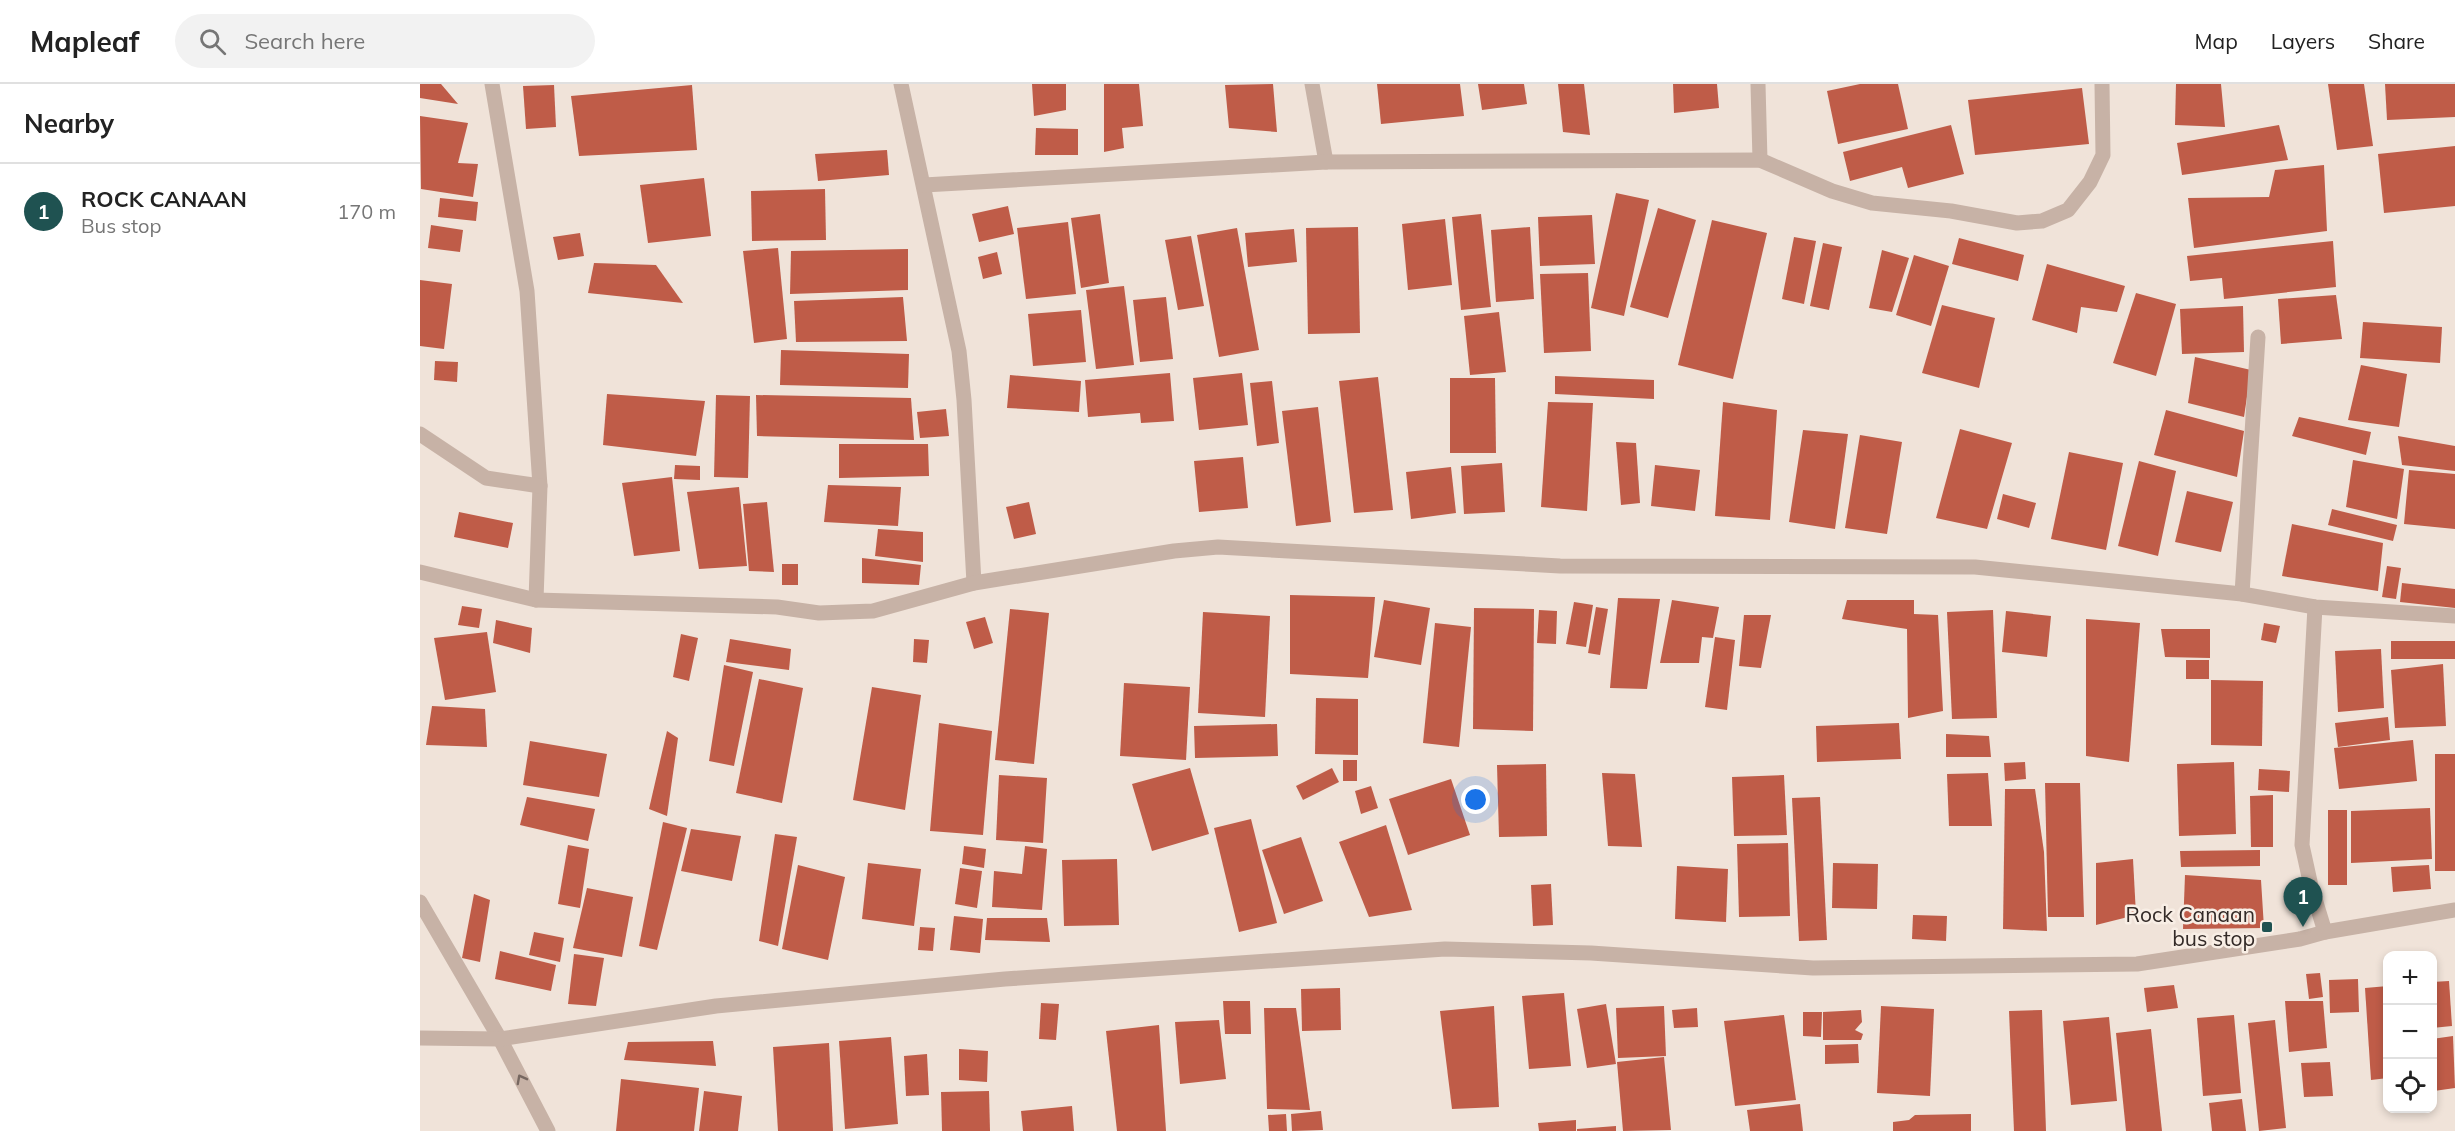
<!DOCTYPE html>
<meta charset="utf-8">
<style>
:root{--surface:#fff;--page:#f2f2f2;--text:#222;--muted:#767676;--line:#e0e0e0;--accent:#1f5251}
body{margin:0;font-family:Mulish,sans-serif;background:var(--page);color:var(--text)}
.controls{position:absolute;right:18px;bottom:18px;display:grid;overflow:hidden;border-radius:12px;box-shadow:0 3px 9px #0003}
.controls button{width:54px;height:54px;display:grid;place-items:center;padding:0;border:0;border-bottom:2px solid var(--line);background:var(--surface);color:var(--text);font:30px sans-serif}
.you{position:absolute;left:1056px;top:716px;width:21px;height:21px;margin:-15px;border:4px solid #fff;border-radius:50%;background:#1a73e8;box-shadow:0 0 0 9px #1a73e833}
.badge{display:grid;place-items:center;width:39px;height:39px;border-radius:50%;background:var(--accent);color:#fff;font-size:20px;font-weight:700}
.pin{position:absolute;translate:-50% -50px;filter:drop-shadow(0 2px 3px #0008)}
.pin::after{content:'';position:absolute;top:32px;width:21px;height:18px;background:inherit;clip-path:polygon(0 0,100% 0,50% 100%)}
.list{margin:0;padding:0;list-style:none}
h2{display:flex;justify-content:space-between;align-items:center;height:78px;margin:0;padding:0 24px;font-size:26px}
h2 small{font-size:20px;font-weight:400;color:var(--muted)}
.list li{display:grid;grid-template-columns:39px 1fr auto;gap:18px;align-items:center;box-sizing:border-box;height:96px;padding:0 24px;border-top:2px solid var(--line)}
.list b{display:block;font-size:22px;white-space:nowrap}
.list p{margin:0;font-size:20px;white-space:nowrap;color:var(--muted)}
.list em{font-size:20px;font-style:normal;color:var(--muted)}
.icon{flex:none;width:33px;height:33px;fill:none;stroke:currentColor;stroke-width:2;stroke-linecap:round;stroke-linejoin:round}
.map{position:relative;flex:none;width:2035px;height:1047px;overflow:hidden}
header{display:flex;align-items:center;gap:36px;box-sizing:border-box;height:84px;padding:0 30px;background:var(--surface);border-bottom:2px solid var(--line)}
header strong{font-size:28px}
nav{display:flex;gap:33px;margin-inline-start:auto;font-size:21px}
.search{width:420px;height:54px;background:var(--page);display:flex;align-items:center;gap:15px;box-sizing:border-box;padding:0 21px;border-radius:33px;color:var(--muted);font-size:22px}
main{display:flex}
aside{flex:1;background:var(--surface)}
.map>svg:first-child{display:block}
.building{fill:#bf5c48}
.lines{fill:none;stroke-linecap:round;stroke-linejoin:round}
.minor{stroke:#c7b2a6;stroke-width:15}
.oneway{stroke:#766760}
.poi-dot{fill:#1f5251;stroke:#f8eee5;stroke-width:2}
.labels{text-anchor:middle;stroke-width:5;stroke-linejoin:round;paint-order:stroke}
.poi-label{font-size:21px;fill:#332a27;stroke:#f8eee5;text-anchor:end}
</style>
<header>
<strong>Mapleaf</strong>
<div class="search"><svg class="icon" aria-label="search" viewBox="0 0 24 24"><circle cx="10" cy="10" r="6"/><path d="M15 15l6 6"/></svg>Search here</div>
<nav><a>Map</a><a>Layers</a><a>Share</a></nav>
</header>
<main>
<aside>
<h2>Nearby<small></small></h2>
<ul class="list">
<li><span class="badge">1</span><div><b>ROCK CANAAN</b><p>Bus stop</p></div><em>170 m</em></li>
</ul>
</aside>
<div class="map">
<svg width="2035" height="1047" viewBox="0 0 2035 1047">
<rect width="100%" height="100%" fill="#f0e3d9"/>
<g class="building">
<path d="M0,0H21L38,20L0,14Z"/>
<path d="M612,0H646V26L614,32Z"/>
<path d="M684,0H719L723,42L702,44L704,64L684,68Z"/>
<path d="M853,0L857,48L809,44L805,1Z"/>
<path d="M957,0H1040L1044,32L961,40Z"/>
<path d="M1058,0H1104L1107,20L1062,26Z"/>
<path d="M1138,0H1164L1170,51L1143,48Z"/>
<path d="M1253,0H1297L1299,24L1254,29Z"/>
<path d="M1440,0H1478L1488,45L1418,60L1407,7Z"/>
<path d="M1756,0H1801L1805,43L1755,41Z"/>
<path d="M1908,0H1944L1953,62L1917,66Z"/>
<path d="M1965,0H2035V33L1967,36Z"/>
<path d="M134,1L136,43L106,45L103,2Z"/>
<path d="M272,1L277,66L159,72L151,12Z"/>
<path d="M1662,4L1669,60L1555,71L1548,16Z"/>
<path d="M0,32L48,39L38,79L58,80L53,113L1,105Z"/>
<path d="M1531,41L1544,90L1488,104L1482,83L1430,97L1423,68Z"/>
<path d="M1859,41L1868,76L1762,91L1757,59Z"/>
<path d="M616,44L658,45V71H615Z"/>
<path d="M2035,62V122L1964,129L1958,70Z"/>
<path d="M467,66L469,91L398,97L395,70Z"/>
<path d="M1904,81L1907,147L1774,164L1768,114L1849,113L1855,86Z"/>
<path d="M284,94L291,152L228,159L220,101Z"/>
<path d="M405,105L406,156L332,157L331,107Z"/>
<path d="M1196,109L1229,116L1204,232L1171,224Z"/>
<path d="M20,114L58,118L56,137L18,133Z"/>
<path d="M588,122L594,150L559,158L552,130Z"/>
<path d="M1238,124L1276,136L1248,234L1210,223Z"/>
<path d="M680,130L689,199L661,204L651,134Z"/>
<path d="M1061,130L1071,223L1041,226L1032,133Z"/>
<path d="M1172,131L1175,180L1120,182L1118,133Z"/>
<path d="M1025,135L1032,201L988,206L982,140Z"/>
<path d="M1292,136L1347,149L1313,295L1258,281Z"/>
<path d="M648,138L656,210L606,215L597,144Z"/>
<path d="M11,141L43,146L40,168L8,164Z"/>
<path d="M938,143L940,249L888,250L886,144Z"/>
<path d="M1110,143L1114,215L1076,218L1071,146Z"/>
<path d="M817,144L839,266L799,273L777,151Z"/>
<path d="M874,145L877,178L828,183L825,149Z"/>
<path d="M160,149L164,172L138,176L133,153Z"/>
<path d="M771,152L784,222L758,226L745,156Z"/>
<path d="M1374,153L1396,157L1384,220L1362,215Z"/>
<path d="M1539,154L1604,171L1598,197L1532,180Z"/>
<path d="M1913,157L1916,203L1804,215L1802,194L1770,197L1767,172Z"/>
<path d="M1403,159L1422,163L1409,226L1390,222Z"/>
<path d="M358,164L367,255L334,259L323,167Z"/>
<path d="M488,165V206L370,210L371,167Z"/>
<path d="M1462,166L1489,174L1472,228L1449,224Z"/>
<path d="M577,168L582,190L563,195L558,173Z"/>
<path d="M1494,171L1529,182L1511,242L1476,231Z"/>
<path d="M174,179L236,181L263,219L168,209Z"/>
<path d="M1627,180L1705,202L1697,228L1661,223L1657,249L1612,236Z"/>
<path d="M1168,189L1171,267L1124,269L1120,190Z"/>
<path d="M0,196L32,200L24,265L0,262Z"/>
<path d="M704,202L714,281L676,285L666,206Z"/>
<path d="M1716,209L1756,220L1736,292L1693,279Z"/>
<path d="M1916,211L1922,255L1861,260L1858,215Z"/>
<path d="M483,213L487,257L376,258L374,217Z"/>
<path d="M746,213L753,275L720,278L713,216Z"/>
<path d="M1522,221L1575,234L1559,304L1502,289Z"/>
<path d="M1823,222L1824,268L1762,270L1760,225Z"/>
<path d="M661,226L666,278L613,282L608,230Z"/>
<path d="M1079,228L1086,288L1050,291L1044,232Z"/>
<path d="M1943,238L2022,243L2020,279L1940,274Z"/>
<path d="M361,266L489,270L488,304L360,301Z"/>
<path d="M1775,273L1831,286L1824,333L1768,319Z"/>
<path d="M15,277L38,278L37,298L14,296Z"/>
<path d="M1941,281L1987,290L1979,343L1928,336Z"/>
<path d="M750,289L754,337L721,339L720,329L668,333L665,296Z"/>
<path d="M822,289L828,341L779,346L773,294Z"/>
<path d="M590,291L661,297L659,328L587,324Z"/>
<path d="M1135,292L1234,296V315L1135,310Z"/>
<path d="M958,293L973,426L934,429L919,297Z"/>
<path d="M1030,294H1075L1076,369H1030Z"/>
<path d="M852,297L859,359L837,362L830,299Z"/>
<path d="M187,310L285,317L276,372L183,361Z"/>
<path d="M296,311L330,312L328,394L294,393Z"/>
<path d="M336,311L491,314L494,356L337,352Z"/>
<path d="M1128,318L1173,319L1167,427L1121,423Z"/>
<path d="M1303,318L1357,326L1350,436L1295,432Z"/>
<path d="M898,323L911,438L876,442L862,327Z"/>
<path d="M526,325L529,352L500,354L497,328Z"/>
<path d="M1746,326L1824,347L1817,393L1734,371Z"/>
<path d="M1879,333L1951,348L1946,371L1872,352Z"/>
<path d="M1540,345L1592,359L1567,445L1516,434Z"/>
<path d="M1383,346L1428,350L1415,445L1369,438Z"/>
<path d="M1440,351L1482,358L1467,450L1425,444Z"/>
<path d="M1978,352L2035,362V387L1982,381Z"/>
<path d="M1196,358L1216,359L1220,419L1201,421Z"/>
<path d="M419,360H508L509,392L419,394Z"/>
<path d="M1649,368L1703,379L1686,466L1631,455Z"/>
<path d="M823,373L828,424L779,428L774,377Z"/>
<path d="M1933,376L1984,385L1977,435L1926,423Z"/>
<path d="M1719,377L1756,387L1738,472L1698,462Z"/>
<path d="M1082,379L1085,428L1044,430L1041,382Z"/>
<path d="M255,381L280,382V396L254,395Z"/>
<path d="M1235,381L1280,386L1275,427L1231,422Z"/>
<path d="M1031,383L1036,429L991,435L986,388Z"/>
<path d="M1989,386L2035,390V445L1984,440Z"/>
<path d="M252,393L260,467L214,472L202,399Z"/>
<path d="M408,401L481,403L478,442L404,438Z"/>
<path d="M319,403L327,482L279,485L267,408Z"/>
<path d="M1767,407L1813,418L1801,468L1755,458Z"/>
<path d="M1583,410L1616,419L1609,444L1577,435Z"/>
<path d="M347,418L354,488L329,487L323,420Z"/>
<path d="M609,418L616,450L594,455L586,423Z"/>
<path d="M1912,425L1977,441L1973,457L1908,441Z"/>
<path d="M39,428L93,439L88,464L34,453Z"/>
<path d="M1872,440L1963,459L1958,507L1862,492Z"/>
<path d="M458,445L503,448V478L455,472Z"/>
<path d="M442,474L501,481L499,501L442,499Z"/>
<rect x="362" y="480" width="16" height="21"/>
<path d="M1967,482L1981,484L1976,515L1962,513Z"/>
<path d="M1982,499L2035,505V524L1980,518Z"/>
<path d="M870,511L955,513L948,594L870,590Z"/>
<path d="M1198,514L1240,515L1227,605L1190,604Z"/>
<path d="M964,516L1010,524L1001,581L954,573Z"/>
<path d="M1252,516L1299,523L1293,554L1282,553L1279,579H1240Z"/>
<path d="M1427,516H1494V530L1518,531L1523,627L1488,634L1487,545L1422,535Z"/>
<path d="M1154,518L1173,521L1166,563L1146,560Z"/>
<path d="M42,522L62,525L59,544L38,541Z"/>
<path d="M1176,523L1188,525L1180,571L1168,569Z"/>
<path d="M1054,524L1114,525L1113,647L1053,645Z"/>
<path d="M590,525L629,529L614,680L575,676Z"/>
<path d="M1119,526L1137,527L1136,560L1117,559Z"/>
<path d="M1573,526L1577,634L1532,635L1527,528Z"/>
<path d="M1586,527L1631,532L1627,573L1582,568Z"/>
<path d="M783,528L850,532L845,633L778,629Z"/>
<path d="M1324,531H1351L1341,584L1319,582Z"/>
<path d="M565,533L573,559L554,565L546,538Z"/>
<path d="M1666,535L1720,539L1709,678L1666,672Z"/>
<path d="M76,536L112,544L110,569L73,559Z"/>
<path d="M1015,539L1051,543L1039,663L1003,659Z"/>
<path d="M1844,539L1860,542L1856,559L1841,556Z"/>
<path d="M1741,545H1790V574L1745,573Z"/>
<path d="M67,548L76,608L25,616L14,554Z"/>
<path d="M261,550L278,554L269,597L253,593Z"/>
<path d="M1295,553L1315,556L1307,626L1285,623Z"/>
<path d="M310,555L371,565L369,586L306,578Z"/>
<path d="M494,555L509,556L507,579L493,578Z"/>
<rect x="1971" y="557" width="64" height="18"/>
<path d="M1961,565L1964,624L1918,628L1915,567Z"/>
<rect x="1766" y="576" width="23" height="19"/>
<path d="M2023,580L2026,642L1975,644L1971,586Z"/>
<path d="M304,581L333,588L314,682L289,677Z"/>
<path d="M339,595L383,604L362,719L316,709Z"/>
<path d="M1791,596L1843,597L1842,662L1791,661Z"/>
<path d="M704,599L770,603L766,676L700,672Z"/>
<path d="M452,603L501,611L485,726L433,716Z"/>
<path d="M896,614L938,615V671L895,670Z"/>
<path d="M12,622L65,625L67,663L6,661Z"/>
<path d="M1968,633L1970,656L1918,663L1915,639Z"/>
<path d="M519,639L572,647L563,751L510,747Z"/>
<path d="M1479,639L1481,675L1397,678L1396,642Z"/>
<path d="M857,640L858,672L775,674L774,642Z"/>
<path d="M247,647L258,654L247,732L229,725Z"/>
<path d="M1526,650L1569,652L1571,673H1526Z"/>
<path d="M1993,656L1997,697L1919,705L1914,664Z"/>
<path d="M110,657L187,670L179,713L103,701Z"/>
<rect x="2015" y="670" width="20" height="117"/>
<rect x="923" y="676" width="14" height="21"/>
<path d="M1605,678L1606,695L1585,697L1584,679Z"/>
<path d="M1814,678L1816,750L1759,752L1757,680Z"/>
<path d="M1126,680L1127,752L1079,753L1077,681Z"/>
<path d="M770,684L789,750L732,767L712,700Z"/>
<path d="M912,684L919,698L883,716L876,702Z"/>
<path d="M1839,685L1870,687L1869,708L1838,706Z"/>
<path d="M1182,689L1215,690L1222,763L1188,762Z"/>
<path d="M1568,689L1572,742H1529L1527,690Z"/>
<path d="M579,691L627,694L623,759L576,756Z"/>
<path d="M1364,691L1367,751L1314,752L1312,693Z"/>
<path d="M1031,695L1050,751L988,771L969,715Z"/>
<path d="M1625,699H1660L1664,833H1628Z"/>
<path d="M951,702L958,724L941,730L935,707Z"/>
<path d="M1585,705H1615L1624,768L1627,847L1583,845Z"/>
<path d="M1853,711V763H1831L1830,712Z"/>
<path d="M107,713L175,725L168,757L100,741Z"/>
<path d="M1400,713L1407,856L1379,857L1372,714Z"/>
<path d="M2010,724L2012,775L1931,779V727Z"/>
<rect x="1908" y="726" width="19" height="75"/>
<path d="M831,735L857,839L819,848L794,744Z"/>
<path d="M243,738L267,744L237,866L219,862Z"/>
<path d="M966,741L992,826L949,833L919,758Z"/>
<path d="M271,745L321,752L312,797L261,787Z"/>
<path d="M355,750L377,753L358,862L339,857Z"/>
<path d="M881,753L903,817L864,830L842,766Z"/>
<path d="M1368,759L1370,832L1319,833L1317,760Z"/>
<path d="M148,761L169,765L160,824L138,820Z"/>
<path d="M544,762L566,765L564,784L542,780Z"/>
<path d="M605,762L627,765L622,826L572,823L574,787L602,790Z"/>
<path d="M1840,766V782L1761,783L1760,767Z"/>
<path d="M697,775L699,841L644,842L642,776Z"/>
<path d="M1713,775L1716,831L1676,841V779Z"/>
<path d="M448,779L501,785L494,842L442,835Z"/>
<path d="M1413,779L1458,780L1457,825L1412,824Z"/>
<path d="M378,781L425,793L408,876L362,865Z"/>
<path d="M2009,781L2011,805L1973,808L1971,783Z"/>
<path d="M1257,782L1308,785L1306,838L1255,835Z"/>
<path d="M540,784L562,787L557,824L535,820Z"/>
<path d="M1765,791L1841,796L1844,844L1763,845Z"/>
<path d="M1131,800L1133,841L1113,842L1111,801Z"/>
<path d="M167,804L213,813L202,873L153,864Z"/>
<path d="M54,810L70,816L60,878L42,874Z"/>
<path d="M1493,831L1527,832L1526,857L1492,855Z"/>
<path d="M534,832L563,835L560,869L530,866Z"/>
<path d="M567,834H627L630,858L565,856Z"/>
<path d="M500,843L515,844L513,867L498,866Z"/>
<path d="M114,848L144,854L140,878L109,871Z"/>
<path d="M80,867L136,881L131,907L75,895Z"/>
<path d="M154,870L184,874L176,922L148,920Z"/>
<path d="M1900,889L1903,913L1889,915L1886,890Z"/>
<path d="M1938,895L1939,928L1910,929L1909,896Z"/>
<path d="M2029,897L2032,942L2012,944V898Z"/>
<path d="M1754,901L1758,924L1727,928L1724,904Z"/>
<path d="M1968,902V994L1951,996L1945,904Z"/>
<path d="M920,904L921,946L882,947L881,905Z"/>
<path d="M1144,909L1151,982L1109,985L1102,912Z"/>
<path d="M803,917H830L831,950H805Z"/>
<path d="M1865,917H1903L1907,964L1869,968Z"/>
<path d="M621,919L639,920L636,956L619,955Z"/>
<path d="M1186,920L1196,980L1167,984L1157,925Z"/>
<path d="M1074,922L1079,1023L1032,1025L1020,927Z"/>
<path d="M1244,922L1246,972L1198,974L1196,924Z"/>
<path d="M1461,922L1514,925L1510,1012L1457,1009Z"/>
<path d="M844,924H876L890,1026L847,1025Z"/>
<path d="M1277,924L1278,943L1254,944L1252,926Z"/>
<path d="M1441,926L1442,938L1435,946L1443,950L1441,956H1403V928Z"/>
<path d="M1622,926L1626,1047H1594L1589,927Z"/>
<path d="M1383,928H1402L1401,953L1383,952Z"/>
<path d="M1364,931L1376,1016L1315,1022L1304,937Z"/>
<path d="M1814,931L1821,1009L1783,1012L1777,934Z"/>
<path d="M1689,933L1697,1017L1651,1021L1643,937Z"/>
<path d="M799,936L806,995L760,1000L755,938Z"/>
<path d="M1855,936L1866,1044L1839,1047L1828,939Z"/>
<path d="M739,941L746,1047H697L686,947Z"/>
<path d="M1731,945L1742,1047H1706L1696,949Z"/>
<path d="M2033,952L2035,1004L2014,1007L2012,955Z"/>
<path d="M471,953L478,1040L425,1045L419,957Z"/>
<path d="M293,957L296,982L204,976L208,958Z"/>
<path d="M409,959L413,1047H358L353,963Z"/>
<path d="M1438,960L1439,979L1405,980V961Z"/>
<path d="M539,965L568,967L567,998L539,996Z"/>
<path d="M507,970L509,1011L486,1012L484,972Z"/>
<path d="M1244,973L1251,1046L1203,1047L1197,978Z"/>
<path d="M1910,978L1913,1012L1884,1013L1881,979Z"/>
<path d="M201,995L279,1004L274,1047H196Z"/>
<path d="M284,1007L322,1012L318,1047H279Z"/>
<path d="M569,1007L570,1047H522L521,1008Z"/>
<path d="M1822,1015L1826,1047H1792L1789,1019Z"/>
<path d="M1380,1020L1383,1047H1330L1327,1026Z"/>
<path d="M652,1022L654,1047H603L601,1027Z"/>
<path d="M901,1027L903,1046L872,1047L871,1030Z"/>
<path d="M866,1030L867,1047H849L848,1031Z"/>
<path d="M1551,1030V1047H1473V1038L1489,1036L1495,1031Z"/>
<path d="M1156,1036V1047H1119L1118,1039Z"/>
<path d="M1196,1042V1047H1157V1045Z"/>
</g>
<g class="lines">
<g class="minor">
<path d="M72,0L107,207L120,402L116,516"/>
<path d="M481,0L539,267L544,316L554,499"/>
<path d="M892,0L906,78"/>
<path d="M1338,0L1340,76"/>
<path d="M504,101L906,78L1340,76L1412,107L1452,119L1531,127L1597,139L1622,137L1648,126L1670,98L1683,71L1682,0"/>
<path d="M0,350L66,394L120,402"/>
<path d="M0,488L116,516L357,523L399,529L453,527L554,499L754,467L798,463L1140,482L1555,483L1822,510L1895,523L2035,532"/>
<path d="M1822,510L1838,253"/>
<path d="M1895,523L1882,761L1891,802L1905,848"/>
<path d="M0,818L80,955L128,1047"/>
<path d="M0,954L80,955L296,922L585,895L1025,865L1171,869L1393,884L1717,880L1880,855L1905,848L2035,826"/>
</g>
</g>
<defs><path id="oneway-chevron" d="M-2-3.5L2.5 0L-2 3.5" fill="none" stroke-width="1.6" stroke-linecap="round" stroke-linejoin="round" transform="scale(1.5)"/></defs>
<use class="oneway" href="#oneway-chevron" transform="translate(101 995) rotate(-118)"/>
<rect class="poi-dot" x="1841" y="837" width="12" height="12" rx="3"/>
<g class="labels">
<g class="poi-label">
<text x="1835" y="838">Rock Canaan<tspan x="1835" dy="24">bus stop</tspan></text>
</g>
</g>
</svg>
<div class="controls">
<button>+</button>
<button>−</button>
<button><svg class="icon" aria-label="locate" viewBox="0 0 24 24"><circle cx="12" cy="12" r="6"/><path d="M12 2v4M12 18v4M2 12h4M18 12h4"/></svg></button>
</div>
<div class="you"></div>
<div class="pin badge" style="left:1883px;top:843px">1</div>
</div>
</main>
